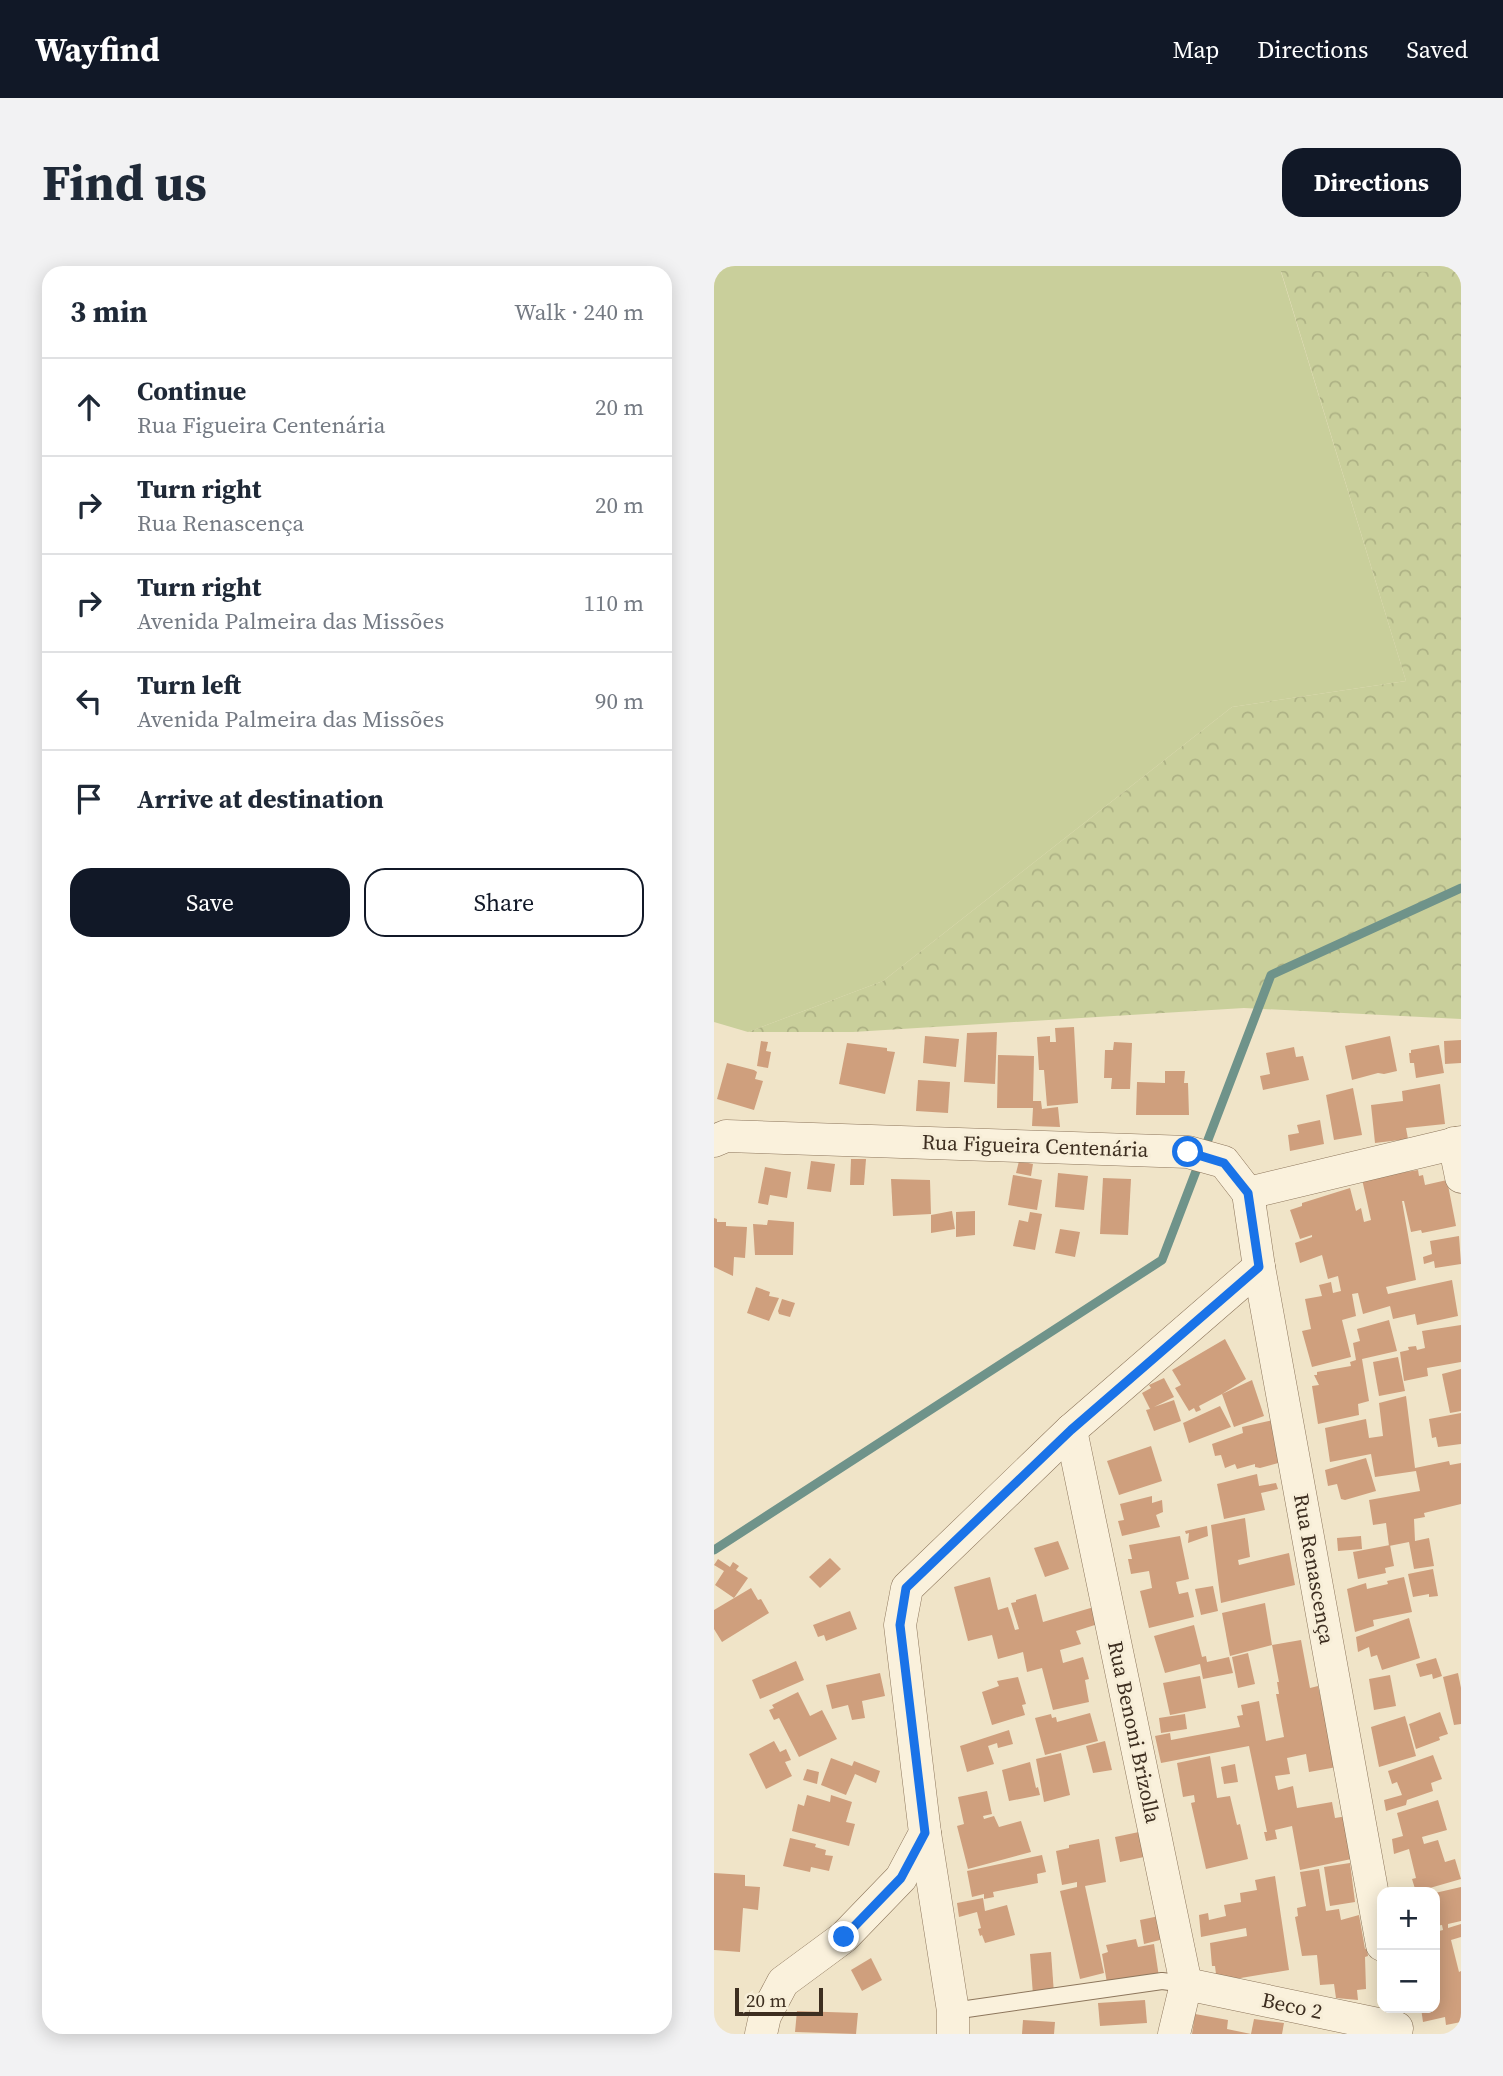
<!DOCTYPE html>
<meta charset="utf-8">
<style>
:root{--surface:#fff;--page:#f2f2f3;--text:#1f2937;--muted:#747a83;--line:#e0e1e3;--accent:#111827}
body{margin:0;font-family:"Source Serif 4",serif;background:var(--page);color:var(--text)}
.controls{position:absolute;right:21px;bottom:21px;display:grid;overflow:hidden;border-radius:14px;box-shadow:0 4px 18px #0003}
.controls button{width:63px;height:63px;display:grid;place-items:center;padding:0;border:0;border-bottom:2px solid var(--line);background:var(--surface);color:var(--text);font:35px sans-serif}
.scale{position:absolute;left:21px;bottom:18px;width:88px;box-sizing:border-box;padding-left:7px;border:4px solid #3d2e20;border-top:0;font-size:19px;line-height:24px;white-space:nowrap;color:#3d2e20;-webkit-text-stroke:5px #f7eed8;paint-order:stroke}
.stop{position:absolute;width:21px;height:21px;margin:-16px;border:5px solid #1a73e8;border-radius:50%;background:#fff}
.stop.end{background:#1a73e8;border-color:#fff;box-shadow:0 2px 7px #0008}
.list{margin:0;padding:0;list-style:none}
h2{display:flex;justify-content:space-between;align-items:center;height:91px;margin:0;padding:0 28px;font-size:30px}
h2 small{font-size:23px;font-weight:400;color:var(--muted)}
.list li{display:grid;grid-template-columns:46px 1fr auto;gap:21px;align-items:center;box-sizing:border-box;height:98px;padding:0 28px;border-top:2px solid var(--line)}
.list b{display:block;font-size:26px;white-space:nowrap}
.list p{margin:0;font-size:23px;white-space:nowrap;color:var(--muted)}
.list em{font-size:23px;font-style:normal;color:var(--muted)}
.actions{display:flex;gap:14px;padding:21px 28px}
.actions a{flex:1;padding:16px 0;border:2px solid var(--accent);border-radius:21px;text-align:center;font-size:24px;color:var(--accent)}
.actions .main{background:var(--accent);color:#fff}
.icon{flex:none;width:38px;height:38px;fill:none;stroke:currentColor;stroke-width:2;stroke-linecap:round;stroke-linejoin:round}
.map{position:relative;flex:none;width:747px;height:1768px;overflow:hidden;border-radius:21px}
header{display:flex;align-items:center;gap:42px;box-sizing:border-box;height:98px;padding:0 35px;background:var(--accent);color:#fff}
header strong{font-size:33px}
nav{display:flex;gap:38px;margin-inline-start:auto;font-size:24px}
.intro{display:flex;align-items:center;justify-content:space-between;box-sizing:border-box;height:168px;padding:0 42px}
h1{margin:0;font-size:49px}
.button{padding:18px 32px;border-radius:21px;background:var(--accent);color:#fff;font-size:24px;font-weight:700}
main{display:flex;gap:42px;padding:0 42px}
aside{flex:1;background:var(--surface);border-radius:21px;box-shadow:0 4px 18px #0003}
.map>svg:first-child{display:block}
.green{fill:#c9cf9b}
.forest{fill:url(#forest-crowns)}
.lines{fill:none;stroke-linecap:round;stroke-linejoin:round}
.stream{stroke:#6f938a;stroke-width:9}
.building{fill:#cf9f7d}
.lane-casing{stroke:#8d765c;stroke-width:18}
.street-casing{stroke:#8d765c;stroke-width:33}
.lane{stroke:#faf1dc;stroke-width:16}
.street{stroke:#faf1dc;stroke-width:32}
.route{stroke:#1a73e8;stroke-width:9}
.labels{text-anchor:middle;stroke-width:6;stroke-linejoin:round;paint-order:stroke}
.street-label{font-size:21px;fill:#3d2e20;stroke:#f7eed8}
</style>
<header>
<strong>Wayfind</strong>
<nav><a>Map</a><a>Directions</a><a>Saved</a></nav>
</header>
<div class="intro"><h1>Find us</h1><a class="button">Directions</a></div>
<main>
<aside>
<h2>3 min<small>Walk · 240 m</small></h2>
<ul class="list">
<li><svg class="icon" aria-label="ahead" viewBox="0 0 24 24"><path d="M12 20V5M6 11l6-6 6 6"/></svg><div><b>Continue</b><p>Rua Figueira Centenária</p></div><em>20 m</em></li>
<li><svg class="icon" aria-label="right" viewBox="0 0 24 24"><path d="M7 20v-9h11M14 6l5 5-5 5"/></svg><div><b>Turn right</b><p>Rua Renascença</p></div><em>20 m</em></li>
<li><svg class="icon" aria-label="right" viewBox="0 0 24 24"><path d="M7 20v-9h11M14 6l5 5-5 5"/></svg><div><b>Turn right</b><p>Avenida Palmeira das Missões</p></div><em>110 m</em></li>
<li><svg class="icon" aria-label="left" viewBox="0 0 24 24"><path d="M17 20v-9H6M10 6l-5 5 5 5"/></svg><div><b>Turn left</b><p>Avenida Palmeira das Missões</p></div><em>90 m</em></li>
<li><svg class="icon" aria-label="arrive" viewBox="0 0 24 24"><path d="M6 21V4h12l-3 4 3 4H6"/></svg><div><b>Arrive at destination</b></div></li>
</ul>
<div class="actions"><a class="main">Save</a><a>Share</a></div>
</aside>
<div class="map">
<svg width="747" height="1768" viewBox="0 0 747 1768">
<defs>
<pattern id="forest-crowns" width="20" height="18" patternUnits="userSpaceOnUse" patternTransform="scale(1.75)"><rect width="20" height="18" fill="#c9cf9b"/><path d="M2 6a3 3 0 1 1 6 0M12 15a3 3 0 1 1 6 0" fill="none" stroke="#aeb285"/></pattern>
</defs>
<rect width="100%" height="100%" fill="#f0e4c8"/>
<path class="green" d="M0,0H747V6H567L692,415L518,441L169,715L34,766L0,756Z"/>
<path class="forest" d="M567,5L747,6V753L530,742L139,766H34L169,715L518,441L692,415Z"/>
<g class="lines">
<path class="stream" d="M0,1284L448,994L557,709L747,622"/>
</g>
<g class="building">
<path d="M360,761L364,837L333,840L330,804H325L323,771L336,770V776H342L341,762Z"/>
<path d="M283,766L281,818L250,816L253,767Z"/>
<path d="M211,770L245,773L242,801L209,797Z"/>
<path d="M676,770L683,805L670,808L664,807L638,814L631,780Z"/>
<path d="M747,774V797L731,798L730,775Z"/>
<path d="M47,775L54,776L52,785L57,786L54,802L43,800Z"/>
<path d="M400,776L418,777L416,823H397L398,812H390L391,784H399Z"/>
<path d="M133,777L173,782V785L181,786L171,828L125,818Z"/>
<path d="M725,779L730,807L702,812L700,797H696L695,787H697V784Z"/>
<path d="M580,781L582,791L589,790L595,814L549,824L546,810L556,808L552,787Z"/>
<path d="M284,789L320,790L319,835H327L328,843L344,841L346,861L318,860L319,842H283Z"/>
<path d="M13,797L40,804L43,806L41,813L49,815L40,844L3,833Z"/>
<path d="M451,805H471L470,817H474L475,849H422L423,816L451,817Z"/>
<path d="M204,814L236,816L234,847L202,845Z"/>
<path d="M726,818L731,858L692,862L694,873L661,877L657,839L689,835L688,825Z"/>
<path d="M639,822L648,869L620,874L612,829Z"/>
<path d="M606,854L610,878L576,885L574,869L585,867L583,859Z"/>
<path d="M137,893H152L150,919H136Z"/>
<path d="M97,895L121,898L117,926L93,923Z"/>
<path d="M305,895L319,898L317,910L302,907Z"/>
<path d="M51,901L77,906L73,932L56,929L54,939L44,937Z"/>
<path d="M704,904L705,910L709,909L711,919L733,914L742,960L708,967L707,964L697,966L690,935H688L702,1014L672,1021L674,1028L738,1014L744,1050L703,1059L701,1048L679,1053L676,1040L649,1048L644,1027L638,1028L642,1050L628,1054L637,1091L598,1101L588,1065L597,1063L591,1033L608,1030L605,1019L617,1016L619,1027L627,1025L624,1010L614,1013L608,989L586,997L581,977L598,971V969L586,973L576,944L588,940V937L636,922L642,945L647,942L650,956L657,954L648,913Z"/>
<path d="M344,907L374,910L370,944L341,941Z"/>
<path d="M299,909L328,914L323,944L294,939Z"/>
<path d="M389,912L417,913L414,969L386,968Z"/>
<path d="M177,913L216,914L217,948L179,950Z"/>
<path d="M238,945L241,963L217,967V949Z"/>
<path d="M261,945V969L242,971V946Z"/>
<path d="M316,946L328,948L321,984L299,980L305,954L314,956Z"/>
<path d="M0,952L3,953V956H12V960L33,961L31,992L20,991L19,1010L0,1001Z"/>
<path d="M54,954L80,956L79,989H41L39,958L53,959Z"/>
<path d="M346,963L366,966L361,991L341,987Z"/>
<path d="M745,970L747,998L721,1002L720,995L710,998L709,991L718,988L716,975Z"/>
<path d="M42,1021L56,1026L55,1030L65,1032L55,1055L33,1047Z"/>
<path d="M68,1033L81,1037L76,1051L65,1048L64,1045Z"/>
<path d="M675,1054L683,1085L648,1093L655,1135L644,1138L645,1149L604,1158L598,1120L605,1119L600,1109H603V1106L637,1100L636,1096L642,1094L639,1077L646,1075L643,1063Z"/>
<path d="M747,1059V1096L713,1102L714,1110L690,1115L686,1086L695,1084L694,1081L702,1080L703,1084L711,1082L708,1065Z"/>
<path d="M511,1073L532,1113L508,1128L538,1114L550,1150L520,1161L508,1128L485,1140L487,1144L482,1146L480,1142L475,1145L461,1122L467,1119L458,1104Z"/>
<path d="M684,1091L691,1125L665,1130L659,1096Z"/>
<path d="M747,1103V1145L736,1147L728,1108Z"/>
<path d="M450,1112L460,1131L440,1141L460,1134L467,1155L440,1165L432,1144L436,1143L428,1127L437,1122L435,1119Z"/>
<path d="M692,1130L701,1202L735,1195L736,1199L747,1197V1238L710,1247L711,1251L700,1253L701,1275L715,1272L720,1300L700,1303L695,1276L675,1280L672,1257L659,1259L655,1234L706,1225L702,1205L661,1211L657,1188L616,1196L611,1162L652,1153L655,1172L669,1170L665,1137Z"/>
<path d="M506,1140L517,1161L475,1177L469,1157Z"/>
<path d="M747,1147V1178L724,1181L722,1171L718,1172L715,1153Z"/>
<path d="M559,1154L568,1196L546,1202L541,1201V1198L523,1203L521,1198L511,1202L507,1189L501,1190L498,1178L529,1167L528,1161Z"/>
<path d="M437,1180L448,1215L405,1229L393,1195Z"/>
<path d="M652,1192L662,1225L631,1234L627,1233L623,1218L614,1220L611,1204Z"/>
<path d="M543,1208L545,1220L562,1217L564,1223L547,1227L551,1244L510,1253L503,1218Z"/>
<path d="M438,1230V1237L448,1234L449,1246L442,1249L446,1261L408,1270L404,1255L410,1254L406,1238Z"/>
<path d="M531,1252L536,1291L524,1294L525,1299L575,1287L581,1319L507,1337L497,1259Z"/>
<path d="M493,1260L494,1270L474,1277L475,1267L472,1268L471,1265Z"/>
<path d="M466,1270L475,1313L462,1316L465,1328L474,1326L480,1351L435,1362L426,1325L438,1322L435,1305L417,1308L414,1293H418L415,1279Z"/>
<path d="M647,1270L648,1283L624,1285L623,1272Z"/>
<path d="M344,1275L355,1303L331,1311L320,1282Z"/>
<path d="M676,1279L680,1300L671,1302L672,1307L644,1313L639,1286Z"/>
<path d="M116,1292L127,1303L106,1322L95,1311Z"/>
<path d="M4,1293L16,1301L19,1296L25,1300L22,1304L34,1312L20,1332L1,1319L10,1305L0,1299Z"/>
<path d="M719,1303L724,1330L715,1331V1328L699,1331L694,1308Z"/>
<path d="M276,1311L284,1344L294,1341L301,1364L305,1363L297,1337L302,1336V1334L322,1328L329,1356L380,1341L384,1358L362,1365L367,1378L346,1384L349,1397L369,1391L375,1413L371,1414L375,1436L339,1444L328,1402L313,1406L309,1386L284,1393L278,1369L254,1375L240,1321Z"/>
<path d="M690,1311L698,1346L659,1354L660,1360L641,1366L633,1323L652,1317L653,1323L674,1318L673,1315Z"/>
<path d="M499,1320L504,1345L487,1349L481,1323Z"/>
<path d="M37,1322L44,1334L47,1333L55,1347L8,1376L0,1363V1344Z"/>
<path d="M551,1337L558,1379L516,1390L508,1347Z"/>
<path d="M136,1345L143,1363L112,1375L110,1369L104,1371L99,1359Z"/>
<path d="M695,1352L706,1392L668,1404L663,1389L657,1391L655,1381L644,1386L642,1371Z"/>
<path d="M480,1359L488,1391L492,1390L493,1396L515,1391L519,1407L489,1413L486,1398L451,1407L440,1370Z"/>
<path d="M587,1374L596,1422L604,1420L623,1501L595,1506L592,1488L573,1492L576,1508L561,1510L564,1524L579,1520L583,1542L618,1536L621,1552L633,1550L642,1592L586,1604L578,1560L561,1564L563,1573L552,1575L550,1566H553L535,1480L447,1497L441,1470L456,1467L457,1474L526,1461L523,1450L529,1449L527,1439L545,1435L552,1475L570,1471L562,1428H565L563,1416H565L558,1379Z"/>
<path d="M534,1387L541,1418L524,1422L518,1391Z"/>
<path d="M722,1392L728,1410L719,1413L718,1408L706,1411L702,1398Z"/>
<path d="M82,1395L90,1414L46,1433L38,1414Z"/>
<path d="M166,1407L171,1430L148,1435L151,1452L138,1454L134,1439L118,1443L112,1419Z"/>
<path d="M744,1407L747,1422V1458L740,1459L729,1411Z"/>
<path d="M676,1409L682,1440L660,1444L655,1413Z"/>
<path d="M486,1410L492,1442L456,1449L449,1417Z"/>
<path d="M304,1411L312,1438L308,1439L311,1449L278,1459L268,1426L285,1420L283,1415Z"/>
<path d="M84,1426L96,1450L108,1444L123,1473L85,1491L65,1452L60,1454L55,1444L60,1442L58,1439Z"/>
<path d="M726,1446L734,1468L725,1471L726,1474L702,1483L695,1458Z"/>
<path d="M376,1447L384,1475L331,1489L321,1452L337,1448L338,1452L342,1451L343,1456Z"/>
<path d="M471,1448L473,1463L447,1467L445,1452Z"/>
<path d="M691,1450L702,1490L665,1501L657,1461Z"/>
<path d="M295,1464L299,1478L284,1482L283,1477L274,1480L280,1498L253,1506L246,1480Z"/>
<path d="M60,1475L66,1486L72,1483L77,1494L71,1496L78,1510L52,1523L35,1488Z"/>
<path d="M391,1475L398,1504L379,1507L372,1480Z"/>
<path d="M347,1487L356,1529L330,1536L322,1493Z"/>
<path d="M719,1489L728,1513L717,1517L719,1525L693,1534L692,1539L672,1545L670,1534L688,1529L683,1516L678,1518L674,1505Z"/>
<path d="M496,1490L503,1532L516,1530L523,1559L526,1558L534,1593L492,1603L477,1537L481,1536L480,1529L469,1531L463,1497Z"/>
<path d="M117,1492L138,1500L140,1495L166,1505L162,1517L141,1508L132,1529L107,1519Z"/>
<path d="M316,1496L322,1522L324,1521L326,1529L295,1535L288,1504Z"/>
<path d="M521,1498L524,1516L510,1518L507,1501Z"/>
<path d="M93,1503L105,1506L103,1518L89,1514Z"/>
<path d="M273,1525L278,1548L269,1550L270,1553L280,1550L285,1561L307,1555L317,1586L254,1603L243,1560L250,1558L244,1531Z"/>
<path d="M93,1529L116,1536L117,1529L138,1536L132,1556L141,1558L135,1580L78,1565L84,1538L90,1540Z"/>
<path d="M724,1534L733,1564L708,1571L710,1578L724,1574L731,1596L741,1593L747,1613L702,1626L698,1613L702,1612L695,1583L680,1588L678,1573L689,1570L683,1547Z"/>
<path d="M425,1566L430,1591L406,1596L401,1571Z"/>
<path d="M76,1572L102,1578L101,1581L112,1584L111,1589L119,1590L115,1605L97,1601L96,1606L69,1600Z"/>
<path d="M385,1573L392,1616L371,1620L390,1707L366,1713L346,1625L363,1621V1616L348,1619L342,1585L355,1582V1579Z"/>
<path d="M328,1589L332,1606L323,1608L324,1617L279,1626L280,1631L270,1633V1628L258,1631L253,1605Z"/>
<path d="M636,1597L641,1636L616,1640L610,1601Z"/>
<path d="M605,1603L612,1645L625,1643L627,1654L645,1649L651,1683L653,1682L654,1690L651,1691L652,1723L643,1724L644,1734L622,1732L620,1718L606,1719L603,1689L588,1690L581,1651L584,1650L583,1642L592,1640L586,1606Z"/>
<path d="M0,1607L31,1609V1620L46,1621L44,1644L29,1642L26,1686L0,1684Z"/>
<path d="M561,1610L575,1704L503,1716L501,1700H498L496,1677L533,1670L532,1662L487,1671L485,1649L494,1647L495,1654L512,1650L510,1639L527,1636L526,1627L543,1624L541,1614Z"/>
<path d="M747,1621V1655L734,1658V1662L747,1658V1671L737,1674L745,1706L747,1705V1756L732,1759L731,1751L709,1756L707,1742H721V1666L729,1664L728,1659L721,1660V1627Z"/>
<path d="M269,1632L271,1645L293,1639L301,1669L271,1677L268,1669L266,1670L264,1663L267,1662L263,1646L245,1651L243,1637Z"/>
<path d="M450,1649L454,1672L430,1678L426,1654Z"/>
<path d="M422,1673L424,1681L440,1678L445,1711L393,1717L388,1688L394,1686L392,1679Z"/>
<path d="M337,1686L340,1728L319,1729L316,1688Z"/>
<path d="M157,1692L168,1714L148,1725L137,1704Z"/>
<path d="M431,1734L433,1757L386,1760L384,1737Z"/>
<path d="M83,1745L144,1747L142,1768L81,1766Z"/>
<path d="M481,1748L514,1754L513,1763L537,1768H478Z"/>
<path d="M540,1753L570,1757L568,1768H537Z"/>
<path d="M309,1754L341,1756L340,1768H308Z"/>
</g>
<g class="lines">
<g class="lane-casing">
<path id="lane" d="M239,1745L448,1715L472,1718"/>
</g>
<g class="street-casing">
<g id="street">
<path d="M0,875L12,870L474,886L510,896L534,927"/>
<path d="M740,877L747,911"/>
<path d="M534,927L545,1001L668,1679"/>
<path d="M534,927L747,876"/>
<path d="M357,1164L472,1718L460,1768"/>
<path d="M211,1567L239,1745V1768"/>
<path d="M472,1718L683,1762"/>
<path d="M47,1768L51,1750L69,1716L130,1671L187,1612L211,1567L186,1359L193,1322L357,1164L545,1001"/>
</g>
</g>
<use href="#lane" class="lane"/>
<use href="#street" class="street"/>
</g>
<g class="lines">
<path class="route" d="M130,1671L187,1612L211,1567L186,1359L192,1322L357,1164L545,1001L534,927L510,897L474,886"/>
</g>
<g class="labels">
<g class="street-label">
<text transform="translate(321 880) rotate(2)" y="7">Rua Figueira Centenária</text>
<text transform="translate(600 1303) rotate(80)" y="7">Rua Renascença</text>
<text transform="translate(420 1466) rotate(78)" y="7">Rua Benoni Brizolla</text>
<text transform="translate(578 1740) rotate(12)" y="7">Beco 2</text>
</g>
</g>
</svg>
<div class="controls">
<button>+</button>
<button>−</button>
</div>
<div class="scale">20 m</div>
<div class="stop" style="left:474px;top:886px"></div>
<div class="stop end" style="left:130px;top:1671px"></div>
</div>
</main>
